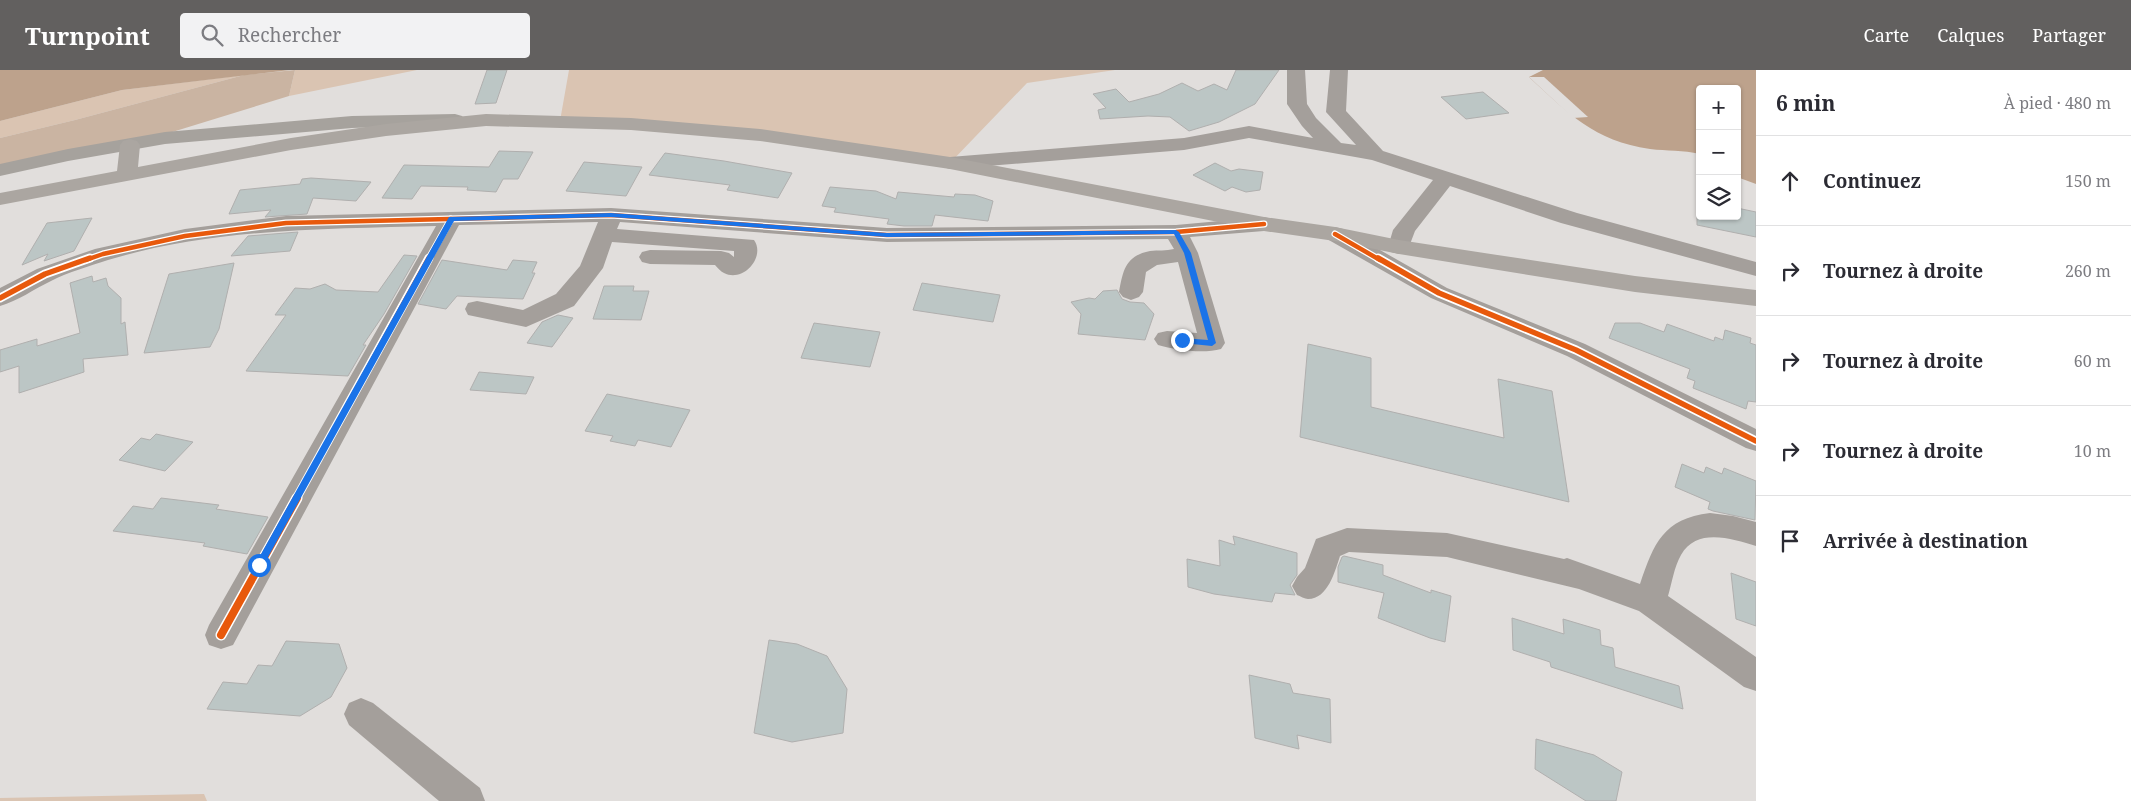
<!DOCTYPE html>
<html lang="fr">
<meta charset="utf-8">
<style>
:root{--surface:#fff;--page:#f2f2f3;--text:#2b2b33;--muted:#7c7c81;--line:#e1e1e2;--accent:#62605f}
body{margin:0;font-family:"Noto Serif",serif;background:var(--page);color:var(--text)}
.controls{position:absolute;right:15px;top:15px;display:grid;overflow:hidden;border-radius:5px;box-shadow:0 1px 4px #0004}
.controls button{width:45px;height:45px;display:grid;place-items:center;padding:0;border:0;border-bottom:1px solid var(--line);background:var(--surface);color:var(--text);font:25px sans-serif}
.stop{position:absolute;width:15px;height:15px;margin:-11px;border:4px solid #1a73e8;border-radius:50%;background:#fff}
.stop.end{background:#1a73e8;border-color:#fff;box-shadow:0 1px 5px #0008}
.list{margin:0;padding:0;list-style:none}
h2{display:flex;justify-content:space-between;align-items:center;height:65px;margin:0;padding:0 20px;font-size:21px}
h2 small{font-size:16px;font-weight:400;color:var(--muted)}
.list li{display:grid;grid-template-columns:32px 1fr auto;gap:15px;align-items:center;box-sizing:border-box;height:90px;padding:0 20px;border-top:1px solid var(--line)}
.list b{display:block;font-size:19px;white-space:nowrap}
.list em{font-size:16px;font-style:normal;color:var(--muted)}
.icon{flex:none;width:28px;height:28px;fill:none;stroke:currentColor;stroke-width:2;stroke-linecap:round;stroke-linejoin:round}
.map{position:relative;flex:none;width:1756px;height:731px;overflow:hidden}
header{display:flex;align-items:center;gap:30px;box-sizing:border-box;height:70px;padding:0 25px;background:var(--accent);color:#fff}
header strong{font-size:24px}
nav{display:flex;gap:28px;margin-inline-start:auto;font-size:18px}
.search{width:350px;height:45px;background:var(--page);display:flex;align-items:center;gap:12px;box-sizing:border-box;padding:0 18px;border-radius:5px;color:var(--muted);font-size:19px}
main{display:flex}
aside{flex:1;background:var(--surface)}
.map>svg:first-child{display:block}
.green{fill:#dac4b2}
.forest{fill:#cab4a2}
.water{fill:#bda28c}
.pier{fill:#e1dedc}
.building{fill:#bcc6c5;stroke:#b0afae}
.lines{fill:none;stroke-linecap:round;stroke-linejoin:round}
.minor{fill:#a49f9b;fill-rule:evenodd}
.major{fill:#a6a29d;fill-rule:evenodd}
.highway{fill:#aba6a1;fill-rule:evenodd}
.cycleway-far2-casing{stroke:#fff;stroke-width:7}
.cycleway-far1-casing{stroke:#fff;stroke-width:9}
.cycleway-casing{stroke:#fff;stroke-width:11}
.cycleway-far2{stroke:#e8590c;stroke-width:4.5}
.cycleway-far1{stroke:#e8590c;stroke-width:5.5}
.cycleway{stroke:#e8590c;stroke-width:8}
.route{fill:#1a73e8}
</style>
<header>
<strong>Turnpoint</strong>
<div class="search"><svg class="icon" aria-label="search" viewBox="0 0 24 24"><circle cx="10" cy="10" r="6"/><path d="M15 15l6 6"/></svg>Rechercher</div>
<nav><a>Carte</a><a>Calques</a><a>Partager</a></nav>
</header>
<main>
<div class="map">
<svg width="1756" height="731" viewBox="0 0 1756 731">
<rect width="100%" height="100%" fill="#e1dedc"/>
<g class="green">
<path d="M295,0H417L289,26Z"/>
<path d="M569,0H1115L1027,13L950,93L760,65L560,51Z"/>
<path d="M244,5L75,50L0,68V51L122,20Z"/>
<path d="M204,724L207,731H0V728Z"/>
</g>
<path class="forest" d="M295,0L289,26L130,75L0,100V68L75,50L244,5Z"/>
<g class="water">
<path d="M0,0H290L122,20L0,51Z"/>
<path d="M1543,0H1756V114L1737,107V19H1700V84C1683,80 1667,81 1650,79C1594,71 1568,43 1529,7Z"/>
</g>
<path class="pier" d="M1529,7H1544L1588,47L1573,48Z"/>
<g class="building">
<path d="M487,0H507L496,33L475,34Z"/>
<path d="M1236,0H1279L1255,34L1219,52L1189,61L1170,47L1148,46L1100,49L1098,40L1106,38L1093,24L1116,19L1129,32L1159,24L1182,13L1198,21L1214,14L1227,20Z"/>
<path d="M1483,22L1509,43L1466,49L1441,27Z"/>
<path d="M499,81L533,82L518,109H503L496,122L467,120L468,117L421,116L412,129L382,128L404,95L489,97Z"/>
<path d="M665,83L724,91L792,103L778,128L727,120L730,115L649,105Z"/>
<path d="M584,92L642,97L626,126L566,121Z"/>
<path d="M1215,93L1231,101L1239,99L1263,102L1260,120L1246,122L1232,117L1225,121L1193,105Z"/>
<path d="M311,108L371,112L356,131L313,128L307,144L265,147L271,140L229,144L240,120L300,114L302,109Z"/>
<path d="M830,117L876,121L896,129L898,122L954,127L955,124L975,125L993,131L988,151L935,145L932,156H904L887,154L889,149L834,142L836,138L822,136Z"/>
<path d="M1737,138L1756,142V167L1697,155V146H1737Z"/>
<path d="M92,148L74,181L44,191L48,184L22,195L47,153Z"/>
<path d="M298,162L290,181L231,186L248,166Z"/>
<path d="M404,185L417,186L384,244L363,275H366L348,306L246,301L286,245H275L295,218L310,219L325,214L336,220L378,222Z"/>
<path d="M442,190L507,200L513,190L537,192L532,203H535L523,229L457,226L446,239L418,234Z"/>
<path d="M234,193L219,259L210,277L144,283L169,204Z"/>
<path d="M92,206L93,212L106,208L108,216L121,228V254L125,252L128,285L83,289L84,302L19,323V296L0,302V280L37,269V276L80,263L70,213Z"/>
<path d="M922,213L1000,225L993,252L913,240Z"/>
<path d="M604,216H634L633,221H649L641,250L593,249Z"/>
<path d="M1117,220L1122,229L1130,232L1144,233L1154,244L1145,270L1078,264L1081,244L1071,232L1089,228L1095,229L1103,221Z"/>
<path d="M558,245L573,248L552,277L527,273L542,252Z"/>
<path d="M814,253L880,262L870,297L801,288Z"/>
<path d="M1615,253H1640L1664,262L1667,254L1714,271L1715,267L1723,270L1725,260L1751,268L1750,273L1756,275V332L1748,331L1746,339L1693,318L1695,311L1687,308L1690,299L1609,268Z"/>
<path d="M1308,274L1371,288V337L1504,368L1498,309L1552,321L1569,432L1300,367Z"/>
<path d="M479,302L534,307L526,324L470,320Z"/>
<path d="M607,324L690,340L671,377L638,370L635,376L610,371L613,366L585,361Z"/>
<path d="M156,364L193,372L165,401L119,390L141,368L150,370Z"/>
<path d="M1682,394L1704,403L1706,397L1722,404L1724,398L1756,411L1755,450L1713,441L1708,439L1710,432L1675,417Z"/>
<path d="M161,428L219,435L216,439L268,447L247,484L203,476L205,473L113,461L133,436L153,439Z"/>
<path d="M1233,466L1297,483V505L1290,515L1295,525L1275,523L1272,532L1214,524L1188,517L1187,489L1220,496L1219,470L1235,475Z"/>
<path d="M1344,486L1383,495V505L1431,523V520L1451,526L1445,572L1430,568L1378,548L1384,523L1338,512V497L1342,487Z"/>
<path d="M1731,503L1756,512V556L1736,549Z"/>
<path d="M1512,548L1564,564L1563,549L1600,560L1601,575L1613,578L1615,597L1679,616L1683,639L1551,597L1550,592L1513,580Z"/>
<path d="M769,570L797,574L827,586L847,619L843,663L792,672L754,663Z"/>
<path d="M286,571L339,574L347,598L331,627L300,646L207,639L223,612L247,614L258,595L272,596Z"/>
<path d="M1249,605L1290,614L1293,623L1330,629L1331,673L1297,665L1299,679L1255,668Z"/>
<path d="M1536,669L1594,685L1622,702L1616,731H1586L1535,699Z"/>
</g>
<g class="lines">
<g class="minor">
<path d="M1287,0H1305L1307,34L1316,48L1341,73L1356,75L1326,42L1330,0H1348L1346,41L1383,81L1577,143L1756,192V206L1561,153L1450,116L1415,161L1407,182L1399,184L1391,182L1388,177L1393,160L1433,110L1372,90L1249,68L1184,80L950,99L943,97L940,93L943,89L950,87L1184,68L1249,56L1313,68L1302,56L1287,34Z"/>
<path d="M611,138L887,158L1176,155L1264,147L1272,149L1275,154L1272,159L1264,161L1190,167L1198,183L1225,273L1221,279C1203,284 1176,280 1158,275L1154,269L1158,263L1167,261L1197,263L1178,192L1157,195L1146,202L1143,222L1139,227L1131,230L1123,227L1119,222C1123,201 1125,186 1150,181C1158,180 1166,181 1174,179L1168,169L887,172L620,152L617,159L754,170C766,187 743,213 724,203C721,202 718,198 715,195L650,194L642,192L639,187L642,182L650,180L721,181L729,183L734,187V181L612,172L603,198L574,236L526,257L468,245L465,239L468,233L477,231L523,240L556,224L580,196L598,152L459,155L233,575L221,579L209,575L205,565L209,555L436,156C327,159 214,158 108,190C90,196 68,202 51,211C34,219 18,231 0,236V218L37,199L95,179L185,159L286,146Z"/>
<path d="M1335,157L1343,159L1447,218L1585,274L1756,359V381L1746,378L1567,286L1431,228L1327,169L1324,164L1327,159Z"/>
<path d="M1710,443L1733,446L1756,452V476C1732,469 1697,457 1681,485C1674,497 1672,513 1668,526L1756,587V621L1744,617L1639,541L1579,519L1447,487L1349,482L1340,486C1335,501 1328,529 1308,529C1305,529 1300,526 1297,525L1292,516L1297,507L1305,498L1316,469L1347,458L1447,463L1564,489L1567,488L1640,514C1654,473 1663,449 1710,443Z"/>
<path d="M361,628L373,633L480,718L485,731H439L349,655L344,644L349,633Z"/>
</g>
<path class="major" d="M455,44L462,46L465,50L462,54L352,58L165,74L68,91L0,106V94L68,79L165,62L352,46Z"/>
<path class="highway" d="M486,44L631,48L760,59L950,87L1264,147L1335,157L1399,170L1635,206L1756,220V236L1635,222L1399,184L1335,171L1264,161L950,99L760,71L631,60L486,56L386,66L291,80L0,135V123L117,101L120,75L123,71L130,69L137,71L140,75L138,97L291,68L386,54Z"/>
<g class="cycleway-far2-casing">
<g id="cycleway-far2">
<path d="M1335,164L1380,190"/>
<path d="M86,190L103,184L185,166L286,153L611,145L887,165L1176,162L1264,154"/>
<path d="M428,190L451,149"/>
</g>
</g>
<g class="cycleway-far1-casing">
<g id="cycleway-far1">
<path d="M1378,188L1439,223L1576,280L1756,371"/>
<path d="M0,228L45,204L90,188"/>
<path d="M296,429L429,188"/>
</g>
</g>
<g class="cycleway-casing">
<path id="cycleway" d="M221,565L297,428"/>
</g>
<use href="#cycleway-far2" class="cycleway-far2"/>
<use href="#cycleway-far1" class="cycleway-far1"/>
<use href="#cycleway" class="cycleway"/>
</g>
<path class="route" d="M611,143L887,163L1176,160L1179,162L1191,183L1216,273L1212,276L1182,273L1178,270L1182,268L1208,270L1184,183L1174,164L887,167L611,147L454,151L262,498H256V493L449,147Z"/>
</svg>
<div class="controls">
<button>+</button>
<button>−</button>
<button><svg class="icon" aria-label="layers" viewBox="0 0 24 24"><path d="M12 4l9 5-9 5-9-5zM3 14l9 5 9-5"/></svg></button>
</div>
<div class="stop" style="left:259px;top:495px"></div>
<div class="stop end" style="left:1182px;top:270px"></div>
</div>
<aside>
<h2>6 min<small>À pied · 480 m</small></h2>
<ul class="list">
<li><svg class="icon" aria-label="ahead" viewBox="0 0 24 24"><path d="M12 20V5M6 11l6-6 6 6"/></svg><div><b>Continuez</b></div><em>150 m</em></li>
<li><svg class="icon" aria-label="right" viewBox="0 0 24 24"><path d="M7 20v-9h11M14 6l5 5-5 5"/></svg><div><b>Tournez à droite</b></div><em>260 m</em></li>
<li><svg class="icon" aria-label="right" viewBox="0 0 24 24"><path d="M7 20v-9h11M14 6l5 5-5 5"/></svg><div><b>Tournez à droite</b></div><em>60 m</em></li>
<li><svg class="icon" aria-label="right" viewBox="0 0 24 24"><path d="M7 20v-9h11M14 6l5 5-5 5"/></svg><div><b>Tournez à droite</b></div><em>10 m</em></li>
<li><svg class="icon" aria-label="arrive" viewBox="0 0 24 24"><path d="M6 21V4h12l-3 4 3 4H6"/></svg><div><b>Arrivée à destination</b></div></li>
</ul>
</aside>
</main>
